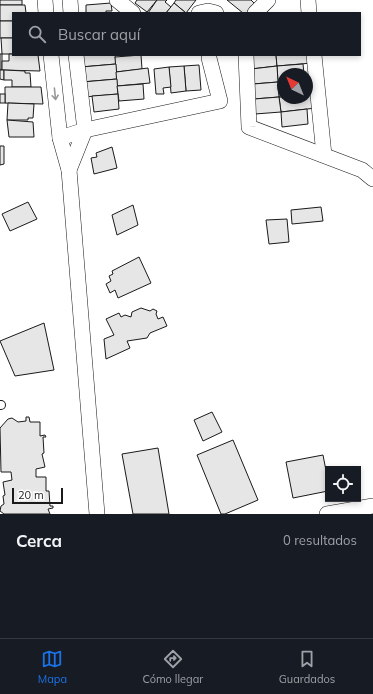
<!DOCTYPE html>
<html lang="es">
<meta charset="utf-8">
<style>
:root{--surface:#171b24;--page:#20242c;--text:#f1f3f6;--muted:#9ea1a6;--line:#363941;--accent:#1a73e8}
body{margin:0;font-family:Mulish,sans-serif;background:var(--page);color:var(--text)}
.controls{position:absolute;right:12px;bottom:12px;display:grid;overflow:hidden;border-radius:0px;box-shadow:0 2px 6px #0003}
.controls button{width:36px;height:36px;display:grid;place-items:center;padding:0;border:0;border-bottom:1px solid var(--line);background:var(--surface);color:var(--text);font:20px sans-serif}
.compass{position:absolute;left:277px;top:68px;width:36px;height:36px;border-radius:50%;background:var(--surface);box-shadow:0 2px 6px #0003;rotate:317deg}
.scale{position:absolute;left:12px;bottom:10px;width:51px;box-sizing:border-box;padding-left:4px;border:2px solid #1a1a1a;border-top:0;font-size:11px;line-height:14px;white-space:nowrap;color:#1a1a1a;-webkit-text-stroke:3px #fff;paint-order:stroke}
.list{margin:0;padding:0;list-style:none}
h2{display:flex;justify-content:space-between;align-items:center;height:52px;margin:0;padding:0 16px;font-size:17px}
h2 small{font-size:13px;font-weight:400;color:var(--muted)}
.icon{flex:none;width:22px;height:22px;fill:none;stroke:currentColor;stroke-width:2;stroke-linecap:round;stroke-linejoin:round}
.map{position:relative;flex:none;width:373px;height:514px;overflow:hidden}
.search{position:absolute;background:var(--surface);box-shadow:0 2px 6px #0003;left:12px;right:12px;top:12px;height:44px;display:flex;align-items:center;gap:10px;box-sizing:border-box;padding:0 14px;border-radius:0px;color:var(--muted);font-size:15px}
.sheet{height:124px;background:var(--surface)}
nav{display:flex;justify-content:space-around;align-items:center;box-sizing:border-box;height:56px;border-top:1px solid var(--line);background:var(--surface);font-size:11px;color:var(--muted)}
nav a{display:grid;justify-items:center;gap:2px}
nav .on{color:var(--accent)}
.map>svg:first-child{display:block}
.building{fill:#e6e6e6;stroke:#1a1a1a}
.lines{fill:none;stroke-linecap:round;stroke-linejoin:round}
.service-casing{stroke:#1a1a1a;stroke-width:10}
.minor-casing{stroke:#1a1a1a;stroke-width:16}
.service{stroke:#fff;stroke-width:8}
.minor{stroke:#fff;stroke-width:15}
.oneway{stroke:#989898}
</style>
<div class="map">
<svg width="373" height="514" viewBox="0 0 373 514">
<rect width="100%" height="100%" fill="#fff"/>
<g class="building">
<rect x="0" y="0" width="22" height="5"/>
<path d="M137,0H157L147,12L135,3Z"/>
<path d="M157,0H167L165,2L171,7L166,13H148Z"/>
<path d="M176,0H196L186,13L174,3Z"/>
<path d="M227,0H251L256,5L250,13H243Z"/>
<path d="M111,3L112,11H106V13H86V5Z"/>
<path d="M174,3L186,13H166Z"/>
<path d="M0,5H25L26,13H13V21H0Z"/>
<rect x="0" y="21" width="13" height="17"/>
<path d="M1,38H13V54H2Z"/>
<rect x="0" y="54" width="2" height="16"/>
<path d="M9,54L38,55L40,71L2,70V61H9Z"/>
<path d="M80,55H115L116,64L81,67Z"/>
<path d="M141,55L142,69L116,72L115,57Z"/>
<path d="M250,55H276L277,66L251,69Z"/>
<path d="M276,55H311L312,63L277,66Z"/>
<path d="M116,64L117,79L82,82L81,67Z"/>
<path d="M303,64L304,74H283V81L278,82L277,66Z"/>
<path d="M199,65L201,90L186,91L184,66Z"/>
<path d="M184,66L186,91L171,93L169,67Z"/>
<path d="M277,66L278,82L253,84L251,69Z"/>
<path d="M169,67L171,87L163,88L164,94H156L154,69Z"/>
<path d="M148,68L150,83L117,86L116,72Z"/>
<path d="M0,70H4V80L0,79Z"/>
<path d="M4,70L25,71V73H30L31,87H12V80H4Z"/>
<path d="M117,79L118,94L84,97L82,82Z"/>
<path d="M283,81V97H279L278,82Z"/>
<path d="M278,82L279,97L254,99L253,84Z"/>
<path d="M143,84L144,99L119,101L117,86Z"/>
<path d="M5,87H41L43,104L5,103Z"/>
<path d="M314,93L316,108L281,112L279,97L307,98V94Z"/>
<rect x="0" y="94" width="5" height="9"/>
<path d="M118,94L119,109L94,112L92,96Z"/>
<path d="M279,97L281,112L255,114L254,99Z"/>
<path d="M8,103L34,104L33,118H28V120H7Z"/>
<path d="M307,109L308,124L282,127L281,112Z"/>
<path d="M7,120L33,122L34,137H9Z"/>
<path d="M0,146H4V164L0,165Z"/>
<path d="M112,147L117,168L94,174L91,158L97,157L96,153Z"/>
<path d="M28,202L37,219L10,231L2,214Z"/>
<path d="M133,205L138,225L117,235L112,215Z"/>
<path d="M321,207L323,221L292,224L291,210Z"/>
<path d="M287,219L289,242L269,244L266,220Z"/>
<path d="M139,257L151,283L118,298L115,290L110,293L106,284L111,281L109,276L113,274L112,271Z"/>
<path d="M141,308L150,311L153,309L157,311L156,314L158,319L163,317L167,326L150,333L147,338L127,341L130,348L106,359L104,339L114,335L106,319L119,313L121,317L125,315L131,317L132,312Z"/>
<path d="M44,323L54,370L15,376L0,341Z"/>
<path d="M212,412L222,432L203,441L194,420Z"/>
<path d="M26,417H29L30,422H40V436L45,435L46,437H43L44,453L42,454L45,467L36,469V477H46V491H49L50,506H53V508L48,509L50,514H4L0,511L1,506L4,504L3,496L5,495L3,482L12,480L11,472H1L0,428L8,419L12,418L18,422L26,421Z"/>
<path d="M233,440L258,500L225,514H221L197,455Z"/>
<path d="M158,448L169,514H133L122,454Z"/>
<path d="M323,455L328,481V491L293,498L286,462Z"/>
</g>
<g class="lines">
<g class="service-casing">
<path id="service" d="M0,405H1"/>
</g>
<g class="minor-casing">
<g id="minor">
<path d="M45,0L46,13"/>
<path d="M70,0L71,13"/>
<path d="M117,0L133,13"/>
<path d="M308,0L309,13"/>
<path d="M199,13L208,11L216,13"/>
<path d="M255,13L268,0"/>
<path d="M51,55L60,138L69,170L97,514"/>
<path d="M246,55L249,127L362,170L373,179"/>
<path d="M314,55L324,155"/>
<path d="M60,138L85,130L220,101L209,58"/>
<path d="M69,170L85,130L76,55"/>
<path d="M327,514L373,506"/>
</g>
</g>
<use href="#service" class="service"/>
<use href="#minor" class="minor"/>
</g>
<defs><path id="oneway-shaft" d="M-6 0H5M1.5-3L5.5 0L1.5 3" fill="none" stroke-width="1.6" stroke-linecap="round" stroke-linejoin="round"/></defs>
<use class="oneway" href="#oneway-shaft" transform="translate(55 94) rotate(84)"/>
</svg>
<div class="controls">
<button><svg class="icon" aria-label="locate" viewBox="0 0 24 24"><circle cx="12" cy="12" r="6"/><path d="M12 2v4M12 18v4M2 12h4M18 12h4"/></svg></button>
</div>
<svg class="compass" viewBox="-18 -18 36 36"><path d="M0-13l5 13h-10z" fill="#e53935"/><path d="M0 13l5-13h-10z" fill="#9ea1a6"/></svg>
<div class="scale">20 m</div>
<div class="search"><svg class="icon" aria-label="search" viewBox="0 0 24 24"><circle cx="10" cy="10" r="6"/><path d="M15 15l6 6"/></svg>Buscar aquí</div>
</div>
<section class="sheet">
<h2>Cerca<small>0 resultados</small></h2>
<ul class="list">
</ul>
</section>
<nav>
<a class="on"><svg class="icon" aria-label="map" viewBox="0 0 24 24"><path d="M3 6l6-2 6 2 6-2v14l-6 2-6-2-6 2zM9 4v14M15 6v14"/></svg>Mapa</a>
<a><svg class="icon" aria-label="directions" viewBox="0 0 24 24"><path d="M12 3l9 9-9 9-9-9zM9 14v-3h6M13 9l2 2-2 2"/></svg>Cómo llegar</a>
<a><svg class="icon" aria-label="saved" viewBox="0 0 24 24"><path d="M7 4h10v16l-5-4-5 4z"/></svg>Guardados</a>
</nav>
